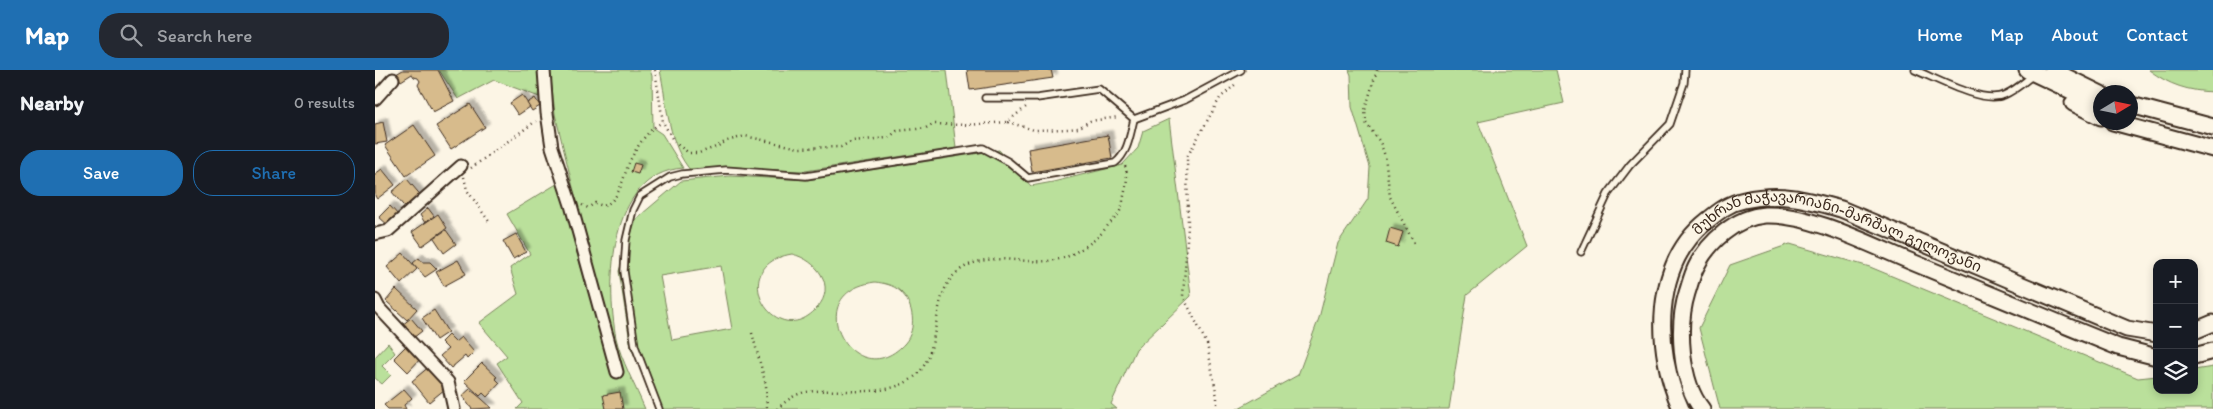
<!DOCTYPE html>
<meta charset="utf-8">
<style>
:root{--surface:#171b24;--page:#242831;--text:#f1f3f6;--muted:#9ea1a6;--line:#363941;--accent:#1f6fb2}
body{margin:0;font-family:Itim,"Noto Sans Georgian",sans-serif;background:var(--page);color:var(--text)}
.controls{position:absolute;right:15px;bottom:15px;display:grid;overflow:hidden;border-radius:10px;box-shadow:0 2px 8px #0003}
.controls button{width:45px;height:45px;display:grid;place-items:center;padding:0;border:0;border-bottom:1px solid var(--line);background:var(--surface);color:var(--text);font:25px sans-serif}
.compass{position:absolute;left:1718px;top:15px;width:45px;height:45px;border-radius:50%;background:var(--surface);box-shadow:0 2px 8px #0003;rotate:80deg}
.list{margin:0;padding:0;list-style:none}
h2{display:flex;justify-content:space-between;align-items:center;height:65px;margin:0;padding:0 20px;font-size:21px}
h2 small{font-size:16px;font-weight:400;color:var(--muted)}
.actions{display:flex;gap:10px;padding:15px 20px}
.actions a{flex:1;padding:11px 0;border:1px solid var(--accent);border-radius:20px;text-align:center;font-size:18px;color:var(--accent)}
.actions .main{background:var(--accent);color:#fff}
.icon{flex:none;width:28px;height:28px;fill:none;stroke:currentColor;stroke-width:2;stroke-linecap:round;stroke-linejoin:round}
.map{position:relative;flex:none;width:1838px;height:339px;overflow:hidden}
header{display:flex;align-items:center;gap:30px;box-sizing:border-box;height:70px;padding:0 25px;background:var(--accent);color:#fff}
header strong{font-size:24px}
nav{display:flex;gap:28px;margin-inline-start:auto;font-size:18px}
.search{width:350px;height:45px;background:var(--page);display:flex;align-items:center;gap:12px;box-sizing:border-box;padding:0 18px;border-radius:20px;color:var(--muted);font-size:19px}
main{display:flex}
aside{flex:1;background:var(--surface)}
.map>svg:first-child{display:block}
.green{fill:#bae09b;stroke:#7a855c;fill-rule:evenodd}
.building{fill:#d7bb8c;stroke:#3b2a1e;filter:url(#shadow)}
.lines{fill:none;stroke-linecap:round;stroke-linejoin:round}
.lane-casing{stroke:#3b2a1e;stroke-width:9}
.street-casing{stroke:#3b2a1e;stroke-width:15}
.secondary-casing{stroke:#3b2a1e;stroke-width:19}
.path{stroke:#3b2a1e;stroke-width:2.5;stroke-dasharray:1 4;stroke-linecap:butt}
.lane{stroke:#fcf5e5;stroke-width:5.5}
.street{stroke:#fcf5e5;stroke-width:11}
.secondary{stroke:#fcf5e5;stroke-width:15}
.labels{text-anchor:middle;stroke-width:4.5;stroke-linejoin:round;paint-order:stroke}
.street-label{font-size:15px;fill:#3b2a1e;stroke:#fcf5e5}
</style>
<header>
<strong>Map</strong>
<div class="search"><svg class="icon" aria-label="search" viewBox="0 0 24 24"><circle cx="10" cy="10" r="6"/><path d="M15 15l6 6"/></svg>Search here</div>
<nav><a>Home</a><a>Map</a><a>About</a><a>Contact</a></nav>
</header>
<main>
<aside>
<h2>Nearby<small>0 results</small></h2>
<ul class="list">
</ul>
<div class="actions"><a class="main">Save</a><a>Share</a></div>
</aside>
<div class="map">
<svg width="1838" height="339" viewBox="0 0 1838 339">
<defs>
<filter id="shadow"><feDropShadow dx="4.5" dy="-4.5" stdDeviation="1" flood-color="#0004"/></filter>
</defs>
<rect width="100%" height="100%" fill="#fcf5e5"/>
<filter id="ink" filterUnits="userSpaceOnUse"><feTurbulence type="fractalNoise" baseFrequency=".02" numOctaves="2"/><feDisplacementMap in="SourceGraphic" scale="10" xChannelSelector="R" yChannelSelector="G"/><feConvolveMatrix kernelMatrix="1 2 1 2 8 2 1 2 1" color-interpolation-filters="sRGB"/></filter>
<g filter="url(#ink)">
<g class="green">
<path d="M64,0H166L167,28L119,10L83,29Z"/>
<path d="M175,0H275L277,6L278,58L287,64L308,98C233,104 231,213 241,268C245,287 262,320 270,339H142L148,333L122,293L132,286L104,253L143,224L135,198L155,184L132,144L185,112L202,183L237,303L221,211L180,44Z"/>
<path d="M285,0H572L581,78L430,101L348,98L317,102C293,76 292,33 285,0Z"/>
<path d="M974,0H1181L1189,33L1103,52L1152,176L1092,225L1074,339H862L923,305L944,248L963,173L993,129L995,97L977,37L976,5Z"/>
<path d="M1774,0H1838V22C1813,21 1794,15 1774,0Z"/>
<path d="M794,49L816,226L761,279L736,334L742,339H284L256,278L244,201L261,149L306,111L355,106L432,110L624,80L656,116L678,112L747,95L763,78L768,61ZM417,184C442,190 462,216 442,238C400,285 348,195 417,184ZM346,196L357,259L297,270L285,206ZM500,212C509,213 518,215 525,221C539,234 542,259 530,273C481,328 420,223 500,212Z"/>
<path d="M1415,174L1495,197L1763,308L1782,306V320H1819V300L1838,297V339H1345L1324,258L1355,195Z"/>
<path d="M13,273L20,283L7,296L16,305L7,314L0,308V287Z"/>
</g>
<g class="building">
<path d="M28,0H63L79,31L58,42L43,15L45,11L43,8L39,7L37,4L26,11L21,4Z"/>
<path d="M592,0H676L678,8L595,20Z"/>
<path d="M147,25L155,37L143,45L135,33Z"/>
<path d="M160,28L165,36L157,41L152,33Z"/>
<path d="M95,34L110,57L76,79L61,56Z"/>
<path d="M8,52L12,72L0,74V54Z"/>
<path d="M39,55L60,86L31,106L10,75Z"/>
<path d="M733,65L737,88L657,102L653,79Z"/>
<path d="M259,93L266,95L263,104L256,102Z"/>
<path d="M7,99L20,115L2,129L0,126V104Z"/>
<path d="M32,109L48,128L33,141L17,122Z"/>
<path d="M15,136L24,146L14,156L4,147Z"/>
<path d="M53,138L59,146L50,153L45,145Z"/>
<path d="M63,144L72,158L47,176L37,162Z"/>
<path d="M1015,158L1028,162L1023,177L1011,173Z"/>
<path d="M71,160L81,174L69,183L59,168Z"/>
<path d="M141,164L151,182L138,189L128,171Z"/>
<path d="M28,183L42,199L26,214L12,197Z"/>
<path d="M44,188L47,192H55L62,199L50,207L38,193Z"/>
<path d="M83,190L91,204L69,216L61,202Z"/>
<path d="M21,219L42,239L32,250L11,231Z"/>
<path d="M59,240L73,262L61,270L47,248Z"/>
<path d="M36,248L47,261L38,268L27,255Z"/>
<path d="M73,265L80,272L86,267L99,282L92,289L90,286L76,298L65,286L73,279L66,272Z"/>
<path d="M33,274L47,287L33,302L19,288Z"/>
<path d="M107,293L122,307L120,308L125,313L112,327L108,323L105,326L89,311Z"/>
<path d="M55,296L65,308L70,319L54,332L37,311Z"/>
<path d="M29,319L37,328L29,335L31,339H13L9,335Z"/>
<path d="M95,319L107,329L117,338L97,339L87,326Z"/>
<path d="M245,322L248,339H231L228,325Z"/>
</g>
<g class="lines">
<g class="lane-casing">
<g id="lane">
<path d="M1540,0C1562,9 1607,34 1629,25C1641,20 1649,12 1658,5"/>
<path d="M610,28H662L724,19L759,49"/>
<path d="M759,49L810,30L866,0"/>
<path d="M1206,182L1233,124L1255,95L1295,54L1309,13L1310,0"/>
<path d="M284,339L260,276L249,201L251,170L258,140L265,126L295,107L307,104L351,100L431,106L608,78L634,92L653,108L740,93C753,83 755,65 759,49"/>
</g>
</g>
<g class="street-casing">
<g id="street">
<path d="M169,0L172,43L177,77L196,135L242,302"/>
<path d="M0,29L18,9"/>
<path d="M0,164L13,161L86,96"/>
<path d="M0,230L4,238L73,312L79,339"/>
</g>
</g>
<g class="secondary-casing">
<g id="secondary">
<path d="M1652,0L1726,35"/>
<path d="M1677,0L1726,24"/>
<path d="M1698,33L1726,47"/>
<path d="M1756,35L1838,57"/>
<path d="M1738,52L1838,79"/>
<path d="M1819,261L1838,253"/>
<path d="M1819,286L1838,281"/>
<path id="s1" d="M1306,339C1279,280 1277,194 1333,150C1344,141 1354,133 1369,130C1406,122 1430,129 1466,139L1752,259L1782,264"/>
<path d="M1327,339C1305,312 1302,255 1312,223C1315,214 1317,205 1321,197C1333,172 1361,147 1390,145C1434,143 1496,175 1537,192C1605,220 1674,249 1743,277L1782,287"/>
</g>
</g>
<g class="path">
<path d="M280,0L288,52L299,72L314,83H324L341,77L352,71L370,66L424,78L466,77L477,71L513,68L522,61L551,58L558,54L592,55L632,52L651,37"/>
<path d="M1002,0L990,40L991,53L1005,72L1010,86L1015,127L1039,173"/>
<path d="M633,52L659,60L694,59L703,58L715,51L744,47"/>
<path d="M96,98L161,51"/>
<path d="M89,107L92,120L115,153"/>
<path d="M207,135L213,138L220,133L228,136C247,130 248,102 257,87C264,73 274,59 288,52"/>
<path d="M377,263L391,315L392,339"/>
<path d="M402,339C410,332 419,324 431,322C464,317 504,329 535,310C571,288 551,223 585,200C618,177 656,200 691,187C697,185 702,181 708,178C717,172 724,167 730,159C740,146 744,149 748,131C750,119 755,106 749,94"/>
<path d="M842,339V327L832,274L808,226L813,157L812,87L845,28L862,13"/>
</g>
<use href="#lane" class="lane"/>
<use href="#street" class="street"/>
<use href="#secondary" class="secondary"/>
</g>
</g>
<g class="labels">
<g class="street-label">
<text dy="5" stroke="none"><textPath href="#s1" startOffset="342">მუხრან მაჭავარიანი-მარშალ გელოვანი</textPath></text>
</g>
</g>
</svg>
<div class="controls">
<button>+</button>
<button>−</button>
<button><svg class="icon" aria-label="layers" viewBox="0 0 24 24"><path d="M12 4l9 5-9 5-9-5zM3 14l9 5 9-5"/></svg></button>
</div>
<svg class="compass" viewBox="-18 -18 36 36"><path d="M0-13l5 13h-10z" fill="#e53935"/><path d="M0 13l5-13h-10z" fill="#9ea1a6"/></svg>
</div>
</main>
